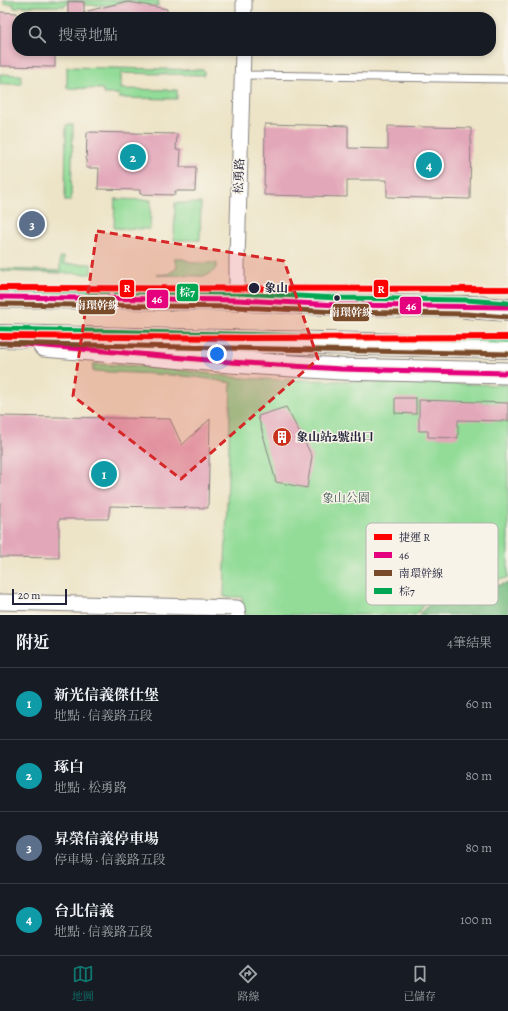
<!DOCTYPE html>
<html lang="zh-TW">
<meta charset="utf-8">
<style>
:root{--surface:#171b24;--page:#242831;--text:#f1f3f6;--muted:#9ea1a6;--line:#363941;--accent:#0f766e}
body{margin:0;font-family:Alegreya,"Noto Serif TC",serif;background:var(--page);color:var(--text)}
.scale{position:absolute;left:12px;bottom:10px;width:55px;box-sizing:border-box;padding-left:4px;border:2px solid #22223b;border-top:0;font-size:11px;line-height:14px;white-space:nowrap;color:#22223b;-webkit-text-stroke:3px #f7f3e8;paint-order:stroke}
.you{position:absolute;left:217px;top:354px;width:14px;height:14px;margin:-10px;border:3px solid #fff;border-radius:50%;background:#1a73e8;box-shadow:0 0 0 6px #1a73e833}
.badge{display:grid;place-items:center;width:26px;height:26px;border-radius:50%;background:var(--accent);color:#fff;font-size:13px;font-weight:700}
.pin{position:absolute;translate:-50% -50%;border:2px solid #fff;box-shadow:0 1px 4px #0006}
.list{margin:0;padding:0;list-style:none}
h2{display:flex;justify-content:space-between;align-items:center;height:52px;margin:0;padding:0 16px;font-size:17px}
h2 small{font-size:13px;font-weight:400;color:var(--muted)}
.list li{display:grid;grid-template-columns:26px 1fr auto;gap:12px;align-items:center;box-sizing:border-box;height:72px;padding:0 16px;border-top:1px solid var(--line)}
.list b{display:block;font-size:15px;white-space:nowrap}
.list p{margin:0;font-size:13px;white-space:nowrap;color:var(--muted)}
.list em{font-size:13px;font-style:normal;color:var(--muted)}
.icon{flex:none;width:22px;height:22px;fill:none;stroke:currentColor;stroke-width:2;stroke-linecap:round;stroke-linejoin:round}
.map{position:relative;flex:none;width:508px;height:615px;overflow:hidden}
.search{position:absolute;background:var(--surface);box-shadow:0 2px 6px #0003;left:12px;right:12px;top:12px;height:44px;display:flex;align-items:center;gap:10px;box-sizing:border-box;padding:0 14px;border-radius:16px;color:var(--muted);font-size:15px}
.sheet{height:340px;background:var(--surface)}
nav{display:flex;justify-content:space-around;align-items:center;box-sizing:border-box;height:56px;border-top:1px solid var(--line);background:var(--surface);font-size:11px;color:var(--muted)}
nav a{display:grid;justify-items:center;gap:2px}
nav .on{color:var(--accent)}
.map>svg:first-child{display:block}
.green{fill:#92dc97;stroke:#5a7f69}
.forest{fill:#75bc80;stroke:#4c6f5e}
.building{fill:#e3a7ba}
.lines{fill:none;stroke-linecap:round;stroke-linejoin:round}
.service-casing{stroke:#888381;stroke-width:9}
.minor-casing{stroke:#888381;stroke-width:17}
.secondary-casing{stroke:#888381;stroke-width:23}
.trunk-casing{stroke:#888381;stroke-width:24}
.service{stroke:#fff;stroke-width:7}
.minor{stroke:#fff;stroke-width:15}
.secondary{stroke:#fff;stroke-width:21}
.trunk{stroke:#fff;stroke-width:22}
.bus-1-casing{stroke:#f7f3e8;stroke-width:8}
.bus-2-casing{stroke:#f7f3e8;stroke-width:8}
.bus-3-casing{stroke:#f7f3e8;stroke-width:8}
.bus-1{stroke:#e5007d;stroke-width:5}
.bus-2{stroke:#7a4b2a;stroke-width:5}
.bus-3{stroke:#00a651;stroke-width:5}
.metro-1-casing{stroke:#f7f3e8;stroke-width:9}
.metro-1{stroke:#f00;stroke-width:6}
.marked{fill:#d62828;fill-opacity:0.2;stroke:#d62828;stroke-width:3;stroke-dasharray:8 5;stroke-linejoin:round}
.stop-dot{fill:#22223b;stroke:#f7f3e8;stroke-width:1.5}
.labels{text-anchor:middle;stroke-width:3;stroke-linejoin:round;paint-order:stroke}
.street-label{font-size:12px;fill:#22223b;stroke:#f7f3e8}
.stop-label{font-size:12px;font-weight:bold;fill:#22223b;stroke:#f7f3e8;text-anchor:start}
.poi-label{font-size:12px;font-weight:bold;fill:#22223b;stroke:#f7f3e8;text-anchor:start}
.park-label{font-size:12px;fill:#445a57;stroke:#f7f3e8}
.key{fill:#f7f3e8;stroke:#b7b4b4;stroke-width:1}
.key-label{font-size:11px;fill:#22223b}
.line-badge{stroke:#f7f3e8;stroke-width:1.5}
.badge-label{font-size:11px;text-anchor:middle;font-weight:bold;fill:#fff}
</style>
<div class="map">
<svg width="508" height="615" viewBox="0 0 508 615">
<rect width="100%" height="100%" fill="#f7f3e8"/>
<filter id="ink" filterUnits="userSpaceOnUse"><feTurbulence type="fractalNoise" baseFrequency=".025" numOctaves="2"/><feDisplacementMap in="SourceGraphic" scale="8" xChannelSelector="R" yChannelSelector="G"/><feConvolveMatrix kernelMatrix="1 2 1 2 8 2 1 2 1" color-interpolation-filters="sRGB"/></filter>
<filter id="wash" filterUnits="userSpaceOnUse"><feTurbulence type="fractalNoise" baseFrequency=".012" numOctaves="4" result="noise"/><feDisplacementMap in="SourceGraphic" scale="16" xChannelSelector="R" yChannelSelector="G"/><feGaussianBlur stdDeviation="0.9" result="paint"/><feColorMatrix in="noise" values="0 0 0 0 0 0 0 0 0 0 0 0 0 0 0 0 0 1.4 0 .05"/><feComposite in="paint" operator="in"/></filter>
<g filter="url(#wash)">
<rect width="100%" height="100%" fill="#ede4c7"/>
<g class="green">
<path d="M4,0H159L158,6H143L129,2L120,3L111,5H84V2L68,1V4H65V6H20L17,8H14V4H4Z"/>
<path d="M67,67L204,70V75L121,73V89L177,90V99L119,98V94H103V89L67,88Z"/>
<path d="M0,74L21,75V84H0Z"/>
<path d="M66,125H73L71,201H65Z"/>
<path d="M115,199L151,200L150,229L114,228Z"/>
<path d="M175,203H201L200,240H174Z"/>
<path d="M60,257H64V264H91V274L0,271V269L60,271Z"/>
<path d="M174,259H183L193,263H217C217,270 211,273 206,276L157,275L168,274L176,269L177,266Z"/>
<path d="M93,364L159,367L232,377L255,379L508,385V578C490,581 439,592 426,602C422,606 419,611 416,615H242V597H224L231,383C187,373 139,374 93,371Z"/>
</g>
<path class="forest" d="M508,583V615H418L435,599Z"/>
<g id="blocks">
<g class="building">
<path d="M68,1L84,2V17H68Z"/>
<path d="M129,2L167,9V17H85L84,12L120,3Z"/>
<path d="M0,12L17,13V51H55V67L0,66Z"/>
<path d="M265,124L348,126V148L388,149V126L471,128L470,199L387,197V180H347V197L264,195Z"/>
<path d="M87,132L177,134L176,150H181L180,167H196L195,191H175V195L140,194V190L98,189L99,168H86Z"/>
<path d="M395,398H416V414L395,413Z"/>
<path d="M419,400L508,403V421L458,420V438L428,437V431H419Z"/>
<path d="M286,407L312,456L307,488L276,482L258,416Z"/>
<path d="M0,416L170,419L182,445L210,419L208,508L110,506L108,519H59V558L0,557Z"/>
</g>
</g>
</g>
<g filter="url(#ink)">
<use href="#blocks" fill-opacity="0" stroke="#888381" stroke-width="1"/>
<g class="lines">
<g class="service-casing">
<path id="service" d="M242,75L508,79"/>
</g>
<g class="minor-casing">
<g id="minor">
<path d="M244,17V0"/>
<path d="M237,300V259L243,51"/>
<path d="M0,602L237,608L238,615"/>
</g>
</g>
<g class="secondary-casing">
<g id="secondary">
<path d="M0,297L237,300L338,305L483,307"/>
<path d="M44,346L231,362L341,369L508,373"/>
</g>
</g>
<g class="trunk-casing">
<g id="trunk">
<path d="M466,307L508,310"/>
<path d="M0,336L508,347"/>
</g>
</g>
<use href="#service" class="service"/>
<use href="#minor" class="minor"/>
<use href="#secondary" class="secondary"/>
<use href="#trunk" class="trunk"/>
<g class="bus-1-casing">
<g id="bus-1">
<path d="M0,297L237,300L338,305L508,307"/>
<path d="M0,342L231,362L341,369L508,373"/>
</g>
</g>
<g class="bus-2-casing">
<g id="bus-2">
<path d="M0,304L237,307L338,312L466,314L508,317"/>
<path d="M0,343L508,354"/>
</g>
</g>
<g class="bus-3-casing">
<g id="bus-3">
<path d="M0,290L237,293L338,298L466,300L508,303"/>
<path d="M0,329L508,340"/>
</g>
</g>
<use href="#bus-1" class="bus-1"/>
<use href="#bus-2" class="bus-2"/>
<use href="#bus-3" class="bus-3"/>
<g class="metro-1-casing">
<g id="metro-1">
<path d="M0,288L508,289"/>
<path d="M0,336L251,338L508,337"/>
</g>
</g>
<use href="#metro-1" class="metro-1"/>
</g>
</g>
<path class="marked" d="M97,231L284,261L318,359L181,479L73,396Z"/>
<defs>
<g id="building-disc" transform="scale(1)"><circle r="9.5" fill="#c8321e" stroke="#f7f3e8"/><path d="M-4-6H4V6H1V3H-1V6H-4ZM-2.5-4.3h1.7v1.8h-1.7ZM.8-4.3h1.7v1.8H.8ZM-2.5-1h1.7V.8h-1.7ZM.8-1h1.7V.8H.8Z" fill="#fff"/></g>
</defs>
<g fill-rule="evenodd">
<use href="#building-disc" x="282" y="437"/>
</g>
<g class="stop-dot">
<circle cx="254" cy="288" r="6"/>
<circle cx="337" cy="298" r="3.5"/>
</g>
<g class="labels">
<g class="street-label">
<text transform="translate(239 176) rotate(-88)" y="4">松勇路</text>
</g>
<g class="stop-label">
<text x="264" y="292">象山</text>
</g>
<g class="poi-label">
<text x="296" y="441">象山站2號出口</text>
</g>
<g class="park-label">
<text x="346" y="502">象山公園</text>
</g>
</g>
<rect x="366" y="523" width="132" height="82" rx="6" class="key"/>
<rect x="374" y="534" width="18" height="6" fill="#f00"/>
<rect x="374" y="552" width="18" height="6" fill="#e5007d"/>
<rect x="374" y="570" width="18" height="6" fill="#7a4b2a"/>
<rect x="374" y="588" width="18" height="6" fill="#00a651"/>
<g class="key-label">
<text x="399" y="541">捷運 R</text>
<text x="399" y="559">46</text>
<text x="399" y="577">南環幹線</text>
<text x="399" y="595">棕7</text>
</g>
<g class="line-badge">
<rect x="119" y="279" width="16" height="19" rx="4" fill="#f00"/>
<rect x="373" y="279" width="16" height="19" rx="4" fill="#f00"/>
<rect x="176" y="283" width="23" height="19" rx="4" fill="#00a651"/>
<rect x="146" y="289" width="23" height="20" rx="4" fill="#e5007d"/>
<rect x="78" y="296" width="38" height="19" rx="4" fill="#7a4b2a"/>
<rect x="399" y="296" width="23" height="19" rx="4" fill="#e5007d"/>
<rect x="332" y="303" width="38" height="19" rx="4" fill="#7a4b2a"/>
</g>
<g class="badge-label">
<text x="127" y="292">R</text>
<text x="381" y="293">R</text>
<text x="187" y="296">棕7</text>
<text x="157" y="303">46</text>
<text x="97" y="309">南環幹線</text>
<text x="411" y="310">46</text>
<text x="351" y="316">南環幹線</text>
</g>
</svg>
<div class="scale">20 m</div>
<div class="you"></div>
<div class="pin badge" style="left:104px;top:474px;background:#0f9aa8">1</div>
<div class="pin badge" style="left:133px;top:157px;background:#0f9aa8">2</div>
<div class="pin badge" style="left:32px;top:224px;background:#5c6f8a">3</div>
<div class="pin badge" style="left:429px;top:165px;background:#0f9aa8">4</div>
<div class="search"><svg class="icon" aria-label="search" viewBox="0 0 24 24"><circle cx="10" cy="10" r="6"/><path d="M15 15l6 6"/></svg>搜尋地點</div>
</div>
<section class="sheet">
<h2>附近<small>4筆結果</small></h2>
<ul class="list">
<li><span class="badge" style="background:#0f9aa8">1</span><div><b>新光信義傑仕堡</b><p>地點 · 信義路五段</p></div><em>60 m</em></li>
<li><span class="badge" style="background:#0f9aa8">2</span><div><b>琢白</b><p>地點 · 松勇路</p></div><em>80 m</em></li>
<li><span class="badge" style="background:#5c6f8a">3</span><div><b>昇榮信義停車場</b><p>停車場 · 信義路五段</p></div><em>80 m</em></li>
<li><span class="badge" style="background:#0f9aa8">4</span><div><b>台北信義</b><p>地點 · 信義路五段</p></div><em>100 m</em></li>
</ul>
</section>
<nav>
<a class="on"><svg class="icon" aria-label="map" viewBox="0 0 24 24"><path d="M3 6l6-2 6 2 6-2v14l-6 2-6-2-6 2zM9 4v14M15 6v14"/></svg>地圖</a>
<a><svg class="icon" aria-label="directions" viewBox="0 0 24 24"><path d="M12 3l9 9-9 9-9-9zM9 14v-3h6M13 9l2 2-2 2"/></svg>路線</a>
<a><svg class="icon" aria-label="saved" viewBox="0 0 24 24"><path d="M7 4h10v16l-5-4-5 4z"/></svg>已儲存</a>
</nav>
